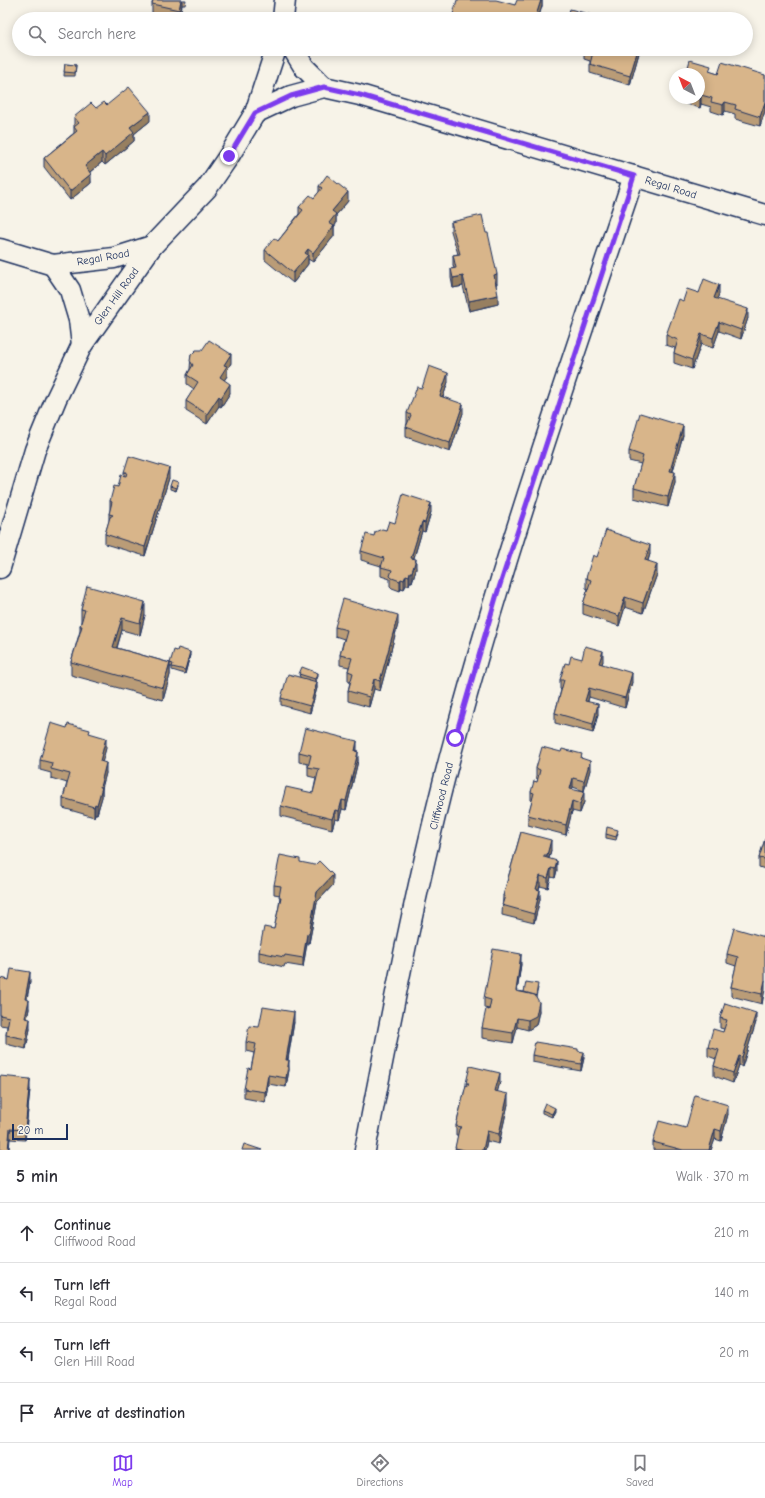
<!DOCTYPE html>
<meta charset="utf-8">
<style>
:root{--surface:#fff;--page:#f7f7f7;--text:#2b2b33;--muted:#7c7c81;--line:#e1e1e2;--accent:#7c3aed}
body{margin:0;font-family:"Comic Neue",sans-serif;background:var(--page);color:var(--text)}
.compass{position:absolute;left:669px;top:68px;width:36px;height:36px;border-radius:50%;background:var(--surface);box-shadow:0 2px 10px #0003;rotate:318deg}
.scale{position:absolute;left:12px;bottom:10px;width:56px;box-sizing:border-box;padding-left:4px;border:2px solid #1b2f5e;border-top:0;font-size:11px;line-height:14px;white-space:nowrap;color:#1b2f5e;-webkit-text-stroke:3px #f7f3e8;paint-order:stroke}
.stop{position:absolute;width:12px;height:12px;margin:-9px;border:3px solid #7c3aed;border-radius:50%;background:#fff}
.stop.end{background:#7c3aed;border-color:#fff;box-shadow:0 1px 4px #0008}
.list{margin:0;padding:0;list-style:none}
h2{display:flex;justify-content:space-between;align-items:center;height:52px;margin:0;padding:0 16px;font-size:17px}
h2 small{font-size:13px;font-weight:400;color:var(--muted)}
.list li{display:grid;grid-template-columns:26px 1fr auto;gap:12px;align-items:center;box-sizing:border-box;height:60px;padding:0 16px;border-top:1px solid var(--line)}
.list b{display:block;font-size:15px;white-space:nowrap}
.list p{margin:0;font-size:13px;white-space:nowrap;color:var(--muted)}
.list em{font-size:13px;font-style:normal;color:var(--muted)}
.icon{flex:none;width:22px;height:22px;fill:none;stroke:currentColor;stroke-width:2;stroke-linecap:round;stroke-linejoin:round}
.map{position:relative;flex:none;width:765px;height:1150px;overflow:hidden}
.search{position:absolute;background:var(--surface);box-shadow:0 2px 10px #0003;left:12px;right:12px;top:12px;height:44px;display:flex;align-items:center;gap:10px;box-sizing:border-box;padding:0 14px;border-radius:22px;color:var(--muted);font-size:15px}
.sheet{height:292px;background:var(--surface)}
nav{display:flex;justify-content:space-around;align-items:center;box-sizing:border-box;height:56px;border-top:1px solid var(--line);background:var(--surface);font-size:11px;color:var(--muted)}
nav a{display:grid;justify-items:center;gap:2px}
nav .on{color:var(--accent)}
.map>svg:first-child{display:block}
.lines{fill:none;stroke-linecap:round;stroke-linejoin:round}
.street-casing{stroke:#1b2f5e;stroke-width:23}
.street{stroke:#f7f3e8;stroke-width:20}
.wall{fill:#ba9c77;stroke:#1b2f5e}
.shaded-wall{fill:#977f61;stroke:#1b2f5e}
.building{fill:#d8b58a;stroke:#1b2f5e}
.route{stroke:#7c3aed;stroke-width:5}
.labels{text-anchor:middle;stroke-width:3.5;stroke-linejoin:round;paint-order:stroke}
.street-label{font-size:11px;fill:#1b2f5e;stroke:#f7f3e8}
</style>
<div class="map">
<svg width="765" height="1150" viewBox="0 0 765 1150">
<rect width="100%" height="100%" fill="#f7f3e8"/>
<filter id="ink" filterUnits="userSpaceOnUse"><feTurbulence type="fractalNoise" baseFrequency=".025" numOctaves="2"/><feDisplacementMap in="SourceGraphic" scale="8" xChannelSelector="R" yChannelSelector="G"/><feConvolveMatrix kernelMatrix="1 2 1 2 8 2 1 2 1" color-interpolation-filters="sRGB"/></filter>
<g filter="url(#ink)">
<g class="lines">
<g class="street-casing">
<g id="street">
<path d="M283,19L285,0"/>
<path d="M293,49L304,67L324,87"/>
<path d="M255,113L291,96L324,87L360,95L765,215"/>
<path d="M0,249L53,265L114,258L152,246"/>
<path d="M53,265L70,290L79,320L82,345"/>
<path d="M0,568L35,450L56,399L82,345L152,246L207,188L229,156L255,113L276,49"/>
<path d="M365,1150C392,1012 418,874 455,738C506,548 572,362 634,176"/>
</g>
</g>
<use href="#street" class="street"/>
</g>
<g class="wall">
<path d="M153,0H186L185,5H182L179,19H175L152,13V4Z"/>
<path d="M542,0V6L538,19H453V14L515,5Z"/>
<path d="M584,49H639V53L630,85L590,73V61L584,59Z"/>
<path d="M65,64L76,65L75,76H64Z"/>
<path d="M711,72L718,74L765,75V111L760,126L735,119V114L725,111L723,115L711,111V107L701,104L700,108L680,102V98H699Z"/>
<path d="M107,105L150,121L134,134V141L105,165L102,162L90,172L91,183L70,200L44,167V158L74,133V117L96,108Z"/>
<path d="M319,186L348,201L336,215V224L334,227V236L313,262L308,259V264L293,283L265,260V250L278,241L299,214V207L314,198L319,192Z"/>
<path d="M451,222L497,284H496L498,304L469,311L463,286L453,288L451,278V269L454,268L453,265V255L458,254L451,231Z"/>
<path d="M699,293L719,294L717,299L748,318L741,339L719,331L713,348L701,344L692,369L674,363V353L675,348L666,345V335L683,301Z"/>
<path d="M191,355L231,363L227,370V376L224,380L230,393L221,407L219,406L207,424L186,411V401L194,389L187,384V375L190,369Z"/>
<path d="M448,382L443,397L463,413L450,452L406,437V427L407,423V413L422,388Z"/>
<path d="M683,435L673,471L675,482L668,507L634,498V488L641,464L629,461V451Z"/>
<path d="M124,472L169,478L145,556L105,544V534L109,521V514L110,510V501L124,476Z"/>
<path d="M178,485L176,491L170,489V486Z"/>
<path d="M431,512L425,532L422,531L414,558L416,569L412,582H410L409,585H406L404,589L401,588L400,591L392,588L390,586V579L381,576V566L361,560V551L374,536L386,530L395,523Z"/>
<path d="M650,554L648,561L657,574L643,613L625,607L619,626L583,614V604L588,589L586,588V578L597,557Z"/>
<path d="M81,609L145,615L140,635L122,630L117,648L170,663L190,655L185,674L172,670V667H170V675L163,700L71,675V662L80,631V626L81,621Z"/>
<path d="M398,624L380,691L374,689L369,707L348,701V691L350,682L348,681V671L349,667L340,665V655L344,639L335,636V627Z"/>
<path d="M582,659L603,661L602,664L632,682L625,708L589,697L588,701L598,714L593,733L555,723V713L561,690L560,689V680L569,664Z"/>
<path d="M299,674L318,676L316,681L317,688L310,713L281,705V698L300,677Z"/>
<path d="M90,734L106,748L102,762L106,773L102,787V797L97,814H95L94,817L63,808V798L67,783L51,778V773L40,770V760Z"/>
<path d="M357,750L358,761L346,810L342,809L339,820L335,819L332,829L281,816V806L313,793L316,778L308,776V764L299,762V752Z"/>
<path d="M582,758L590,770L584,791L573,787L572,789L584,802L580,813L572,811L566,835L528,825V815L532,801H531V792L537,782L538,779L536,778V768Z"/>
<path d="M521,832L551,850L549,859L557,870L555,878L551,877L548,888L540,886L539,889L540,899L534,923L502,915L503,896Z"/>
<path d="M618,833L616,840L606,838V834Z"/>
<path d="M765,839V869L759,867V858Z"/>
<path d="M300,862L333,885L317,902L309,943H307L303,967L285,964L284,967L259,961V952L274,929L279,906L280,895L274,894V885Z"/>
<path d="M765,937L762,1004L731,996V987L736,966L727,963V954Z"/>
<path d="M521,964L517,991L524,992L538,988L536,997L539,1011L536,1025L528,1030L517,1027L513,1043L482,1038V1028L489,1009L484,1008V998Z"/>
<path d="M0,978L9,980L30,982L27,999L29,1009L27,1019L30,1029L26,1049L6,1044V1035L7,1026L0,1025Z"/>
<path d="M720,1018L756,1022L742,1067L739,1065L733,1083L714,1076V1066L716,1059L708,1056V1047L723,1032L724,1029L720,1028Z"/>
<path d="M294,1022L288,1060L289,1070L286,1087L268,1084L265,1102L244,1098V1089L251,1069L254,1053L246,1051V1042L259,1027Z"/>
<path d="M532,1055L584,1058L581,1071L532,1062Z"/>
<path d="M0,1076L30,1089L25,1140L10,1139Z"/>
<path d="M500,1082L497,1092L508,1104L499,1144L487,1141L485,1150H455L458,1135H456V1126L466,1085V1083Z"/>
<path d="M542,1110L555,1111L552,1117L542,1113Z"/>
<path d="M728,1114L721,1141L715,1139L711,1150H653V1142L686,1128Z"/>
</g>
<g class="shaded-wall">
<path d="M181,0H182V5L179,19V10Z"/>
<path d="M541,0H542V6L538,19H535Z"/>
<path d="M638,49H639V53L630,85V76Z"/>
<path d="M701,95V104L700,108V98Z"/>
<path d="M725,102V111L723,115V105Z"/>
<path d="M765,102V111L760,126V117Z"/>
<path d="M150,112V121L134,134V141L105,165V156L130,127Z"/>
<path d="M102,152V162L85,176V166Z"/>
<path d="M91,174V183L70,200V191Z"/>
<path d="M348,192V201L336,215V224L334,227V236L313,262V253L329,223L332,211Z"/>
<path d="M308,249V264L293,283V273L305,253Z"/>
<path d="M497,274V284H494V275Z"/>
<path d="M463,276V286L453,288V278Z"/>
<path d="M719,285V294L714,308V298Z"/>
<path d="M498,295V304L469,311V301Z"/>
<path d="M748,309V318L741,339V330Z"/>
<path d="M719,322V331L713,348V338Z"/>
<path d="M701,334V344L692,369V360Z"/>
<path d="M231,354V363L227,370V376L220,387V377L224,365Z"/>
<path d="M448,373V382L440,406V396Z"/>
<path d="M230,384V393L221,407V398Z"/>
<path d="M219,396V406L207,424V414Z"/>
<path d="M463,404V413L450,452V443Z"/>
<path d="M683,426V435L670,480V471Z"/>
<path d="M169,468V478L145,556V547Z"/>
<path d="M675,472V482L668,507V497Z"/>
<path d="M178,482V485L176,491V488Z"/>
<path d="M431,503V512L425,532V523Z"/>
<path d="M422,522V531L411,567V558Z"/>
<path d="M650,545V554L645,570V560Z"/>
<path d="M416,559V569L412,582V572Z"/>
<path d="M657,564V574L643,613V603Z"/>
<path d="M410,572V582L409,585V576Z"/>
<path d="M406,575V585L404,589V580Z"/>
<path d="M401,579V588L400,591V581Z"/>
<path d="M625,597V607L619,626V616Z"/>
<path d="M145,602V615L140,635V623Z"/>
<path d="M398,615V624L380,691V681Z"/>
<path d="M122,618V630L113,660V647Z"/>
<path d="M603,651V661L599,673V663Z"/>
<path d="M190,652V655L185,674V670Z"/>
<path d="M170,663V675L163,700V688Z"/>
<path d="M318,673V676L315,683V679Z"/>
<path d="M632,673V682L625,708V698Z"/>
<path d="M374,679V689L369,707V697Z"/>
<path d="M317,682V688L310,713V706Z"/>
<path d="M589,688V697L585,710V701Z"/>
<path d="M598,704V714L593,733V724Z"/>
<path d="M106,738V748L100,771V761Z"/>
<path d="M357,741V750L355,760V751Z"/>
<path d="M358,752V761L346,810V801Z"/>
<path d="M590,761V770L584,791V781Z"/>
<path d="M106,763V773L100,796V787Z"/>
<path d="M573,778V787L570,798V789Z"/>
<path d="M102,787V797L97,814V805Z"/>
<path d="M584,792V802L580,813V804Z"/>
<path d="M342,800V809L339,820V811Z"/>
<path d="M572,801V811L566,835V825Z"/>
<path d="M95,804V814L94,817V807Z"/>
<path d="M335,810V819L332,829V819Z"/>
<path d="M551,840V850L547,865V855Z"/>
<path d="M557,861V870L555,878V869Z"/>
<path d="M551,868V877L548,888V878Z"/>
<path d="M333,875V885L317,902L309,943V934L317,892Z"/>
<path d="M540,876V886L536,898V889Z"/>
<path d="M540,890V899L534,923V914Z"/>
<path d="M307,934V943L303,967V958Z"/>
<path d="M521,954V964L516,1000V991Z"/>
<path d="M30,972V982L25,1008V999Z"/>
<path d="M765,980V990L762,1004V994Z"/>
<path d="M29,1000V1009L25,1028V1018Z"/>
<path d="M539,1002V1011L536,1025L528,1030V1020Z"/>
<path d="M294,1012V1022L286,1069V1060Z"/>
<path d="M756,1013V1022L742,1067V1057Z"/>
<path d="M517,1018V1027L513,1043V1033Z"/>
<path d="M30,1019V1029L26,1049V1039Z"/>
<path d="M584,1052V1058L581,1071V1064Z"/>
<path d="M739,1056V1065L733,1083V1073Z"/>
<path d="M289,1060V1070L286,1087V1078Z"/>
<path d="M500,1073V1082L495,1101V1091Z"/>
<path d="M268,1075V1084L265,1102V1092Z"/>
<path d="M30,1079V1089L25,1140V1130Z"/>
<path d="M508,1094V1104L499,1144V1134Z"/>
<path d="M728,1105V1114L721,1141V1131Z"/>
<path d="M555,1108V1111L552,1117V1114Z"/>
<path d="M10,1129V1139L9,1150H8Z"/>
<path d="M715,1129V1139L711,1150H709Z"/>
<path d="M487,1131V1141L485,1150H483Z"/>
</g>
<g class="building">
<path d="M153,0H181L179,10L152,4Z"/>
<path d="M457,0H496L515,5L517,0H541L535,19H468L453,14Z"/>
<path d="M570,9L592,15L590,19H567Z"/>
<path d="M584,49H638L630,76L590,64L593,52Z"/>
<path d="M690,60L711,66L709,71L718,74L722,62L765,75V102L760,117L735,109L736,105L725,102L723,105L711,102L712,98L701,95L700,98H699V74H686Z"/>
<path d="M65,64L76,65L75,73L64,72Z"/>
<path d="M129,87L150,112L130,127L134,132L105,156L102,152L85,166L91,174L70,191L44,158L77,131L74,127L79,123L74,117L91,103L96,108L104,102L107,105Z"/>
<path d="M327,175L348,192L332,211L336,214L329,223L334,226L313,253L308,249L305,253L308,255L293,273L265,250L274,238L278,241L303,210L299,207L310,195L314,198L322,188L319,186Z"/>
<path d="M482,215L486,233H488L497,274L494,275L498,295L469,301L463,276L453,278L451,269L456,268L453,255L460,254L451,222Z"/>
<path d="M704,279L719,285L714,298L748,309L741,330L719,322L713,338L701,334L692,360L674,353L678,340L666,335L679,299L683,301L687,289L699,293Z"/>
<path d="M209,340L231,354L224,365L227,366L220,377L230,384L221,398L219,396L207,414L186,401L198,382L187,375L193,365L190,361L191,355L196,350H202Z"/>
<path d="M429,366L448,373L440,396L463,404L450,443L406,427L411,415L407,413L417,387L422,388Z"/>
<path d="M640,413L683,426L670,471L675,472L668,497L634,488L643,456L629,451Z"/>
<path d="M129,456L169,468L145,547L105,534L110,517L113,515L109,514L112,502L110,501L114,486L118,487L121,475L126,476L127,472H124Z"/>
<path d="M172,480L178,482L176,488L170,486Z"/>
<path d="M403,494L431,503L425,523L422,522L411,558L416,559L412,572H410L409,576L406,575L404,580L401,579L400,581L392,578L390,576L392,570L381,567L384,558L361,551L366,534L374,536L375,532L382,529L386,530L389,521L395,523Z"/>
<path d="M606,530L650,545L645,560L657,564L643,603L625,597L619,616L583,604L591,580L586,578L593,555L597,557Z"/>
<path d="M87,586L145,602L140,623L122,618L113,647L170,663L163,688L71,662L82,626H80L85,610L81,609Z"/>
<path d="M343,599L398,615L380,681L374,679L369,697L348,691L353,673L348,671L352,658L340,655L347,630L335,627Z"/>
<path d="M585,646L603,651L599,663L632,673L625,698L589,688L585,701L598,704L593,724L555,713L564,680H560L565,663L569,664L571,656L582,659Z"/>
<path d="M178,648L190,652L185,670L172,667L173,664L170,663L174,650L177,651Z"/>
<path d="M302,667L318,673L315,679L299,674Z"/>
<path d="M288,674L317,682L310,706L281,698Z"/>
<path d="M51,723L67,728L68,724L90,730L89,733L106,738L100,761L106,763L100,787H102L97,805L95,804L94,807L63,798L70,774L51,769L52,763L40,760Z"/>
<path d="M305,728L357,741L355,751L358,752L346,801L342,800L339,811L335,810L332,819L281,806L286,787L313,793L319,769L308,767L311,755L299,752Z"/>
<path d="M542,747L561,752L562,749L582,754L581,758L590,761L584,781L573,778L570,789L584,792L580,804L572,801L566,825L528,815L534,793L531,792L534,781L537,782L540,770L536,768Z"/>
<path d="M607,827L618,830L616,837L606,834Z"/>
<path d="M521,832L551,840L547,855H544V857L557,861L555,869L551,868L548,878L540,876L536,889L540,890L534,914L502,905L505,896H503Z"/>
<path d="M765,839V859L759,858Z"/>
<path d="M280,855L300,859V862L315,865L319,861L333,875L317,892L309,934H307L303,958L285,955L284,957L259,952L264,927L274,929L281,897H279L281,886L274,885Z"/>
<path d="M734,928L765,937V980L762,994L731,987L738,957L727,954Z"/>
<path d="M493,949L521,954L516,991L535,995L539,1002L536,1016L528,1020L517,1018L513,1033L482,1028L486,1009L489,1010L491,1000L484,998Z"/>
<path d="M11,969L30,972L25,999L29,1000L25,1018L30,1019L26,1039L6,1035L9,1017L0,1015V978L9,980Z"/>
<path d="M526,982L538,984L536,996L535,995L524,992Z"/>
<path d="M725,1003L756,1013L742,1057L739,1056L733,1073L714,1066L719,1050L708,1047L713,1029L723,1032L727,1020L720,1018Z"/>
<path d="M263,1007L294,1012L286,1060H289L286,1078L268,1075L265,1092L244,1089L248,1068L251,1069L256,1044L246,1042L249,1026L259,1027Z"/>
<path d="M535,1042L578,1049V1051L584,1052L581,1064L532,1055Z"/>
<path d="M470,1066L500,1073L495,1091L508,1094L499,1134L487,1131L483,1150H465L455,1148L459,1129L462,1127L456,1126L466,1085L468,1086L469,1083H466Z"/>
<path d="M0,1076L30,1079L25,1130L10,1129L8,1150H0Z"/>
<path d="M695,1095L728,1105L721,1131L715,1129L709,1150H683L653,1142L659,1121L686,1128Z"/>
<path d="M545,1103L555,1108L552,1114L542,1110Z"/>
<path d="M244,1144L262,1150H242Z"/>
</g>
</g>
<g class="lines" filter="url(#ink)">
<path class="route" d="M229,156L255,113L291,96L324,87L360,95L634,176L497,594L455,738"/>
</g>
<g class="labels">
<g class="street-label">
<text transform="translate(671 187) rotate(17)" y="4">Regal Road</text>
<text transform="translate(103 257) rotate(-10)" y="4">Regal Road</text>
<text transform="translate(116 296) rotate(-54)" y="4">Glen Hill Road</text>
<text transform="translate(441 796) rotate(-76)" y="4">Cliffwood Road</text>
</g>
</g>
</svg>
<svg class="compass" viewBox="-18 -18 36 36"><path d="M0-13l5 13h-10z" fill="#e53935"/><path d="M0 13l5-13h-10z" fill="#7c7c81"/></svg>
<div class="scale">20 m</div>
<div class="stop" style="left:455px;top:738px"></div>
<div class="stop end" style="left:229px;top:156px"></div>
<div class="search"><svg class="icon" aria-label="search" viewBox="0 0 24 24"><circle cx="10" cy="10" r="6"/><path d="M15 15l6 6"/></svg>Search here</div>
</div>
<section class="sheet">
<h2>5 min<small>Walk · 370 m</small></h2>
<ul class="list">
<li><svg class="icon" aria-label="ahead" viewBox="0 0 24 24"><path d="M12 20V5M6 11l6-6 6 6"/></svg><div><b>Continue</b><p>Cliffwood Road</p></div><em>210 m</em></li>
<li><svg class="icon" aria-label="left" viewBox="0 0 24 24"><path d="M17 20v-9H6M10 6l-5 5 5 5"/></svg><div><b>Turn left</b><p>Regal Road</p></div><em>140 m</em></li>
<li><svg class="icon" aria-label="left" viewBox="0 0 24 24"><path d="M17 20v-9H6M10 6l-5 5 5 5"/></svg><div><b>Turn left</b><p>Glen Hill Road</p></div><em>20 m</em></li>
<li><svg class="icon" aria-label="arrive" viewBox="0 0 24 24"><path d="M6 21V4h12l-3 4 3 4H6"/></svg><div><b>Arrive at destination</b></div></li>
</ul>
</section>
<nav>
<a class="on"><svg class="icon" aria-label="map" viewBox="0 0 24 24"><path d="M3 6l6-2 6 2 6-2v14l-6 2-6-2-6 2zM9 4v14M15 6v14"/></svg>Map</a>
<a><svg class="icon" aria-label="directions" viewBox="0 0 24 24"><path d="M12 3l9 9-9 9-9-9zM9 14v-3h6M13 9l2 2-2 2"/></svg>Directions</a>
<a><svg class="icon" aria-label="saved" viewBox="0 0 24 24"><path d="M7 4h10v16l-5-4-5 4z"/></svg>Saved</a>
</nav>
